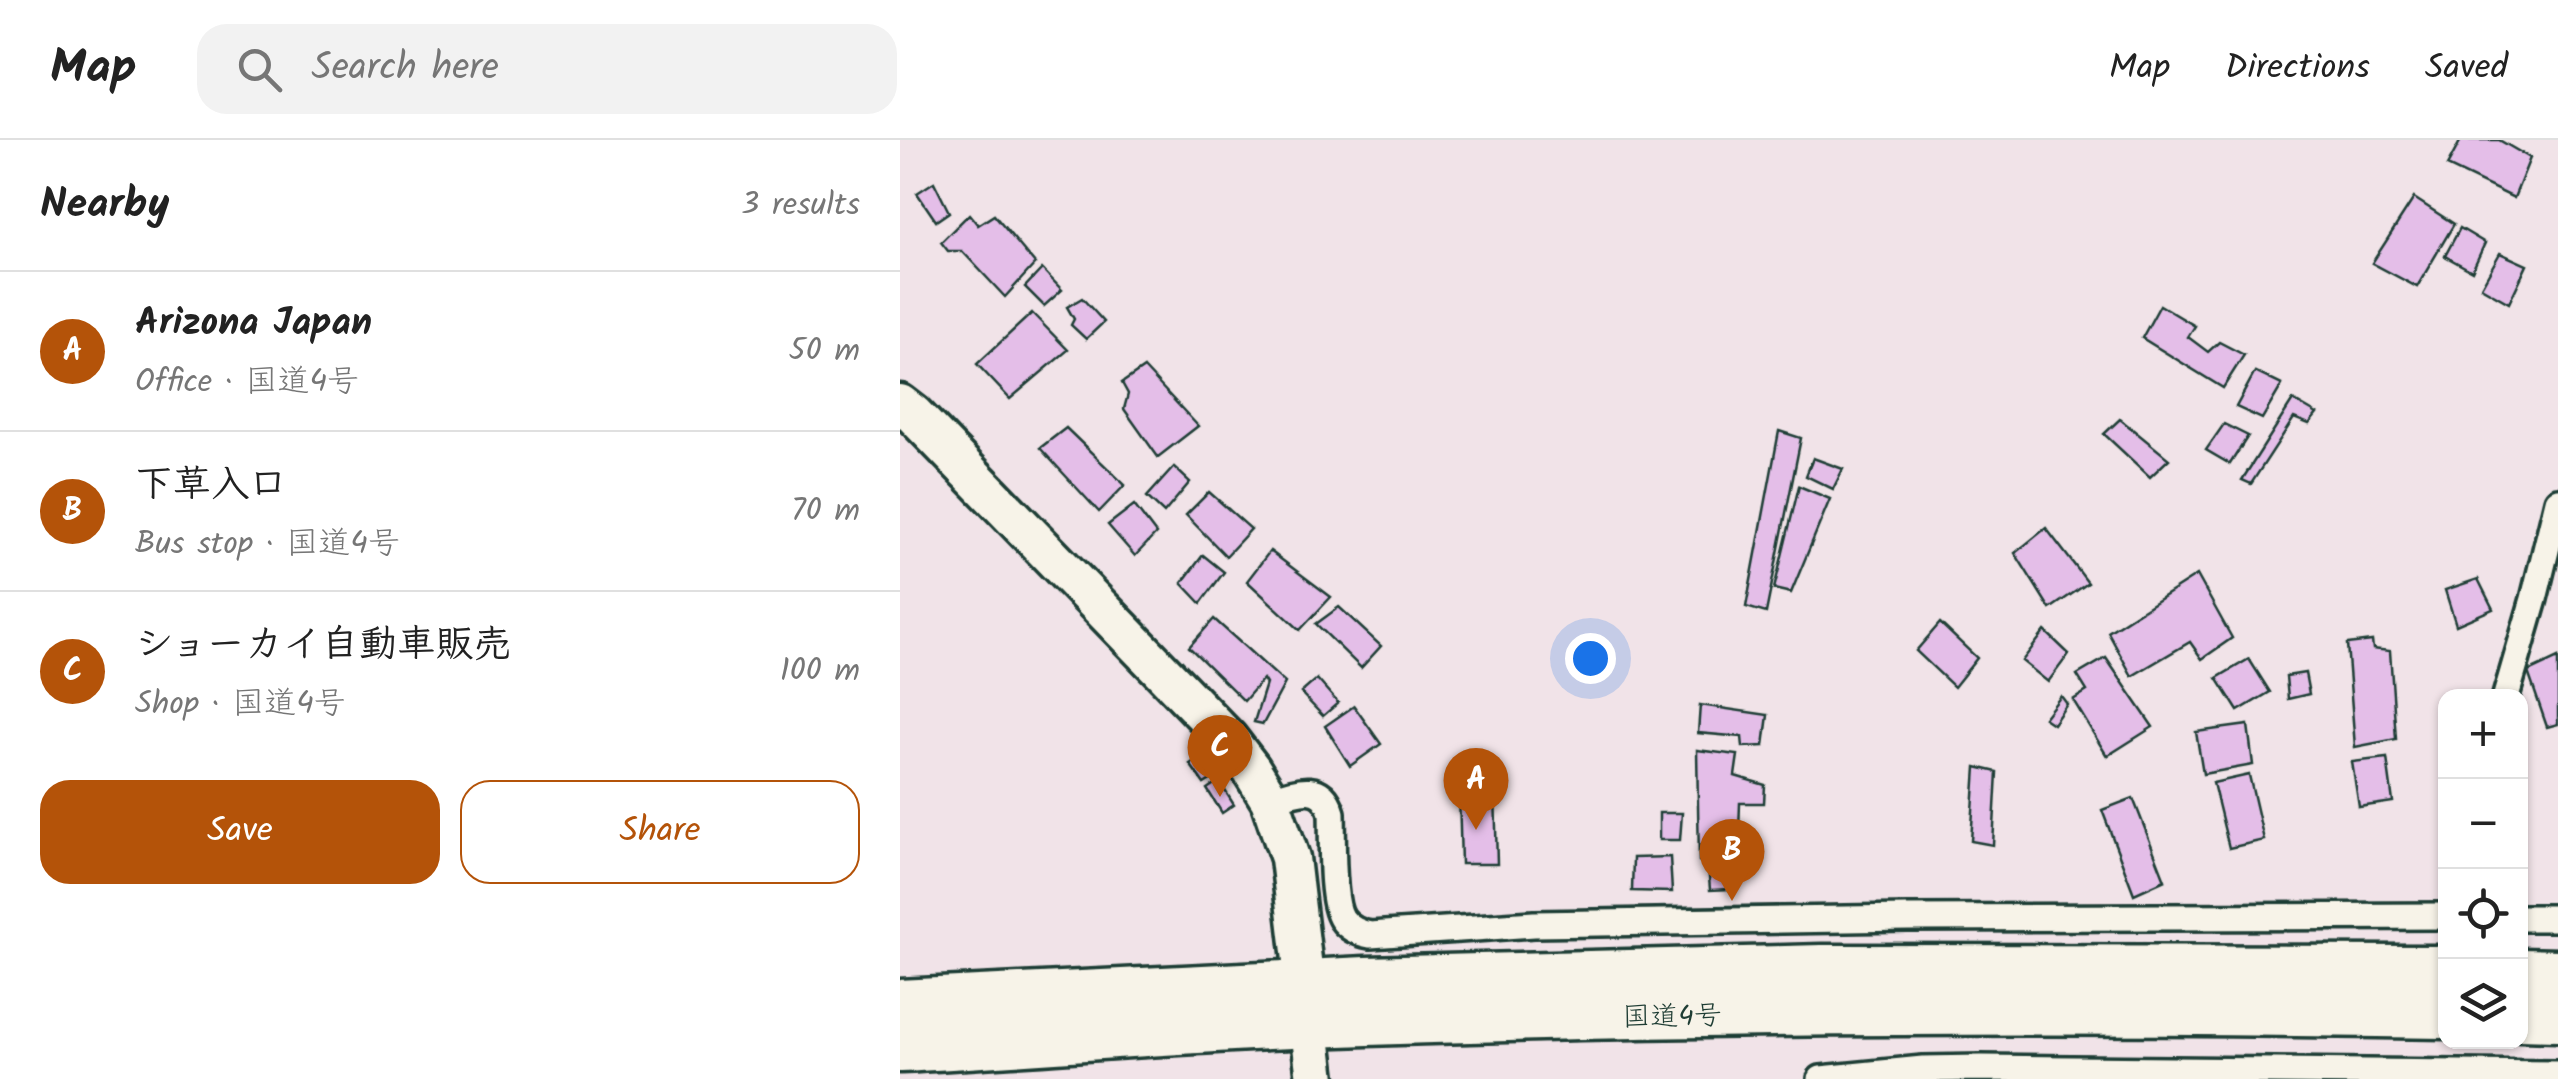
<!DOCTYPE html>
<meta charset="utf-8">
<style>
:root{--surface:#fff;--page:#f2f2f2;--text:#222;--muted:#767676;--line:#e0e0e0;--accent:#b45309}
body{margin:0;font-family:Kalam,"Klee One",sans-serif;background:var(--page);color:var(--text)}
.controls{position:absolute;right:30px;bottom:30px;display:grid;overflow:hidden;border-radius:20px;box-shadow:0 2px 8px #0004}
.controls button{width:90px;height:90px;display:grid;place-items:center;padding:0;border:0;border-bottom:2px solid var(--line);background:var(--surface);color:var(--text);font:50px sans-serif}
.you{position:absolute;left:690px;top:518px;width:35px;height:35px;margin:-25px;border:8px solid #fff;border-radius:50%;background:#1a73e8;box-shadow:0 0 0 15px #1a73e833}
.badge{display:grid;place-items:center;width:65px;height:65px;border-radius:50%;background:var(--accent);color:#fff;font-size:32px;font-weight:700}
.pin{position:absolute;translate:-50% -82px;filter:drop-shadow(0 2px 5px #0008)}
.pin::after{content:'';position:absolute;top:52px;width:35px;height:30px;background:inherit;clip-path:polygon(0 0,100% 0,50% 100%)}
.list{margin:0;padding:0;list-style:none}
h2{display:flex;justify-content:space-between;align-items:center;height:130px;margin:0;padding:0 40px;font-size:42px}
h2 small{font-size:32px;font-weight:400;color:var(--muted)}
.list li{display:grid;grid-template-columns:65px 1fr auto;gap:30px;align-items:center;box-sizing:border-box;height:160px;padding:0 40px;border-top:2px solid var(--line)}
.list b{display:block;font-size:38px;white-space:nowrap}
.list p{margin:0;font-size:32px;white-space:nowrap;color:var(--muted)}
.list em{font-size:32px;font-style:normal;color:var(--muted)}
.actions{display:flex;gap:20px;padding:30px 40px}
.actions a{flex:1;padding:22px 0;border:2px solid var(--accent);border-radius:30px;text-align:center;font-size:35px;color:var(--accent)}
.actions .main{background:var(--accent);color:#fff}
.icon{flex:none;width:55px;height:55px;fill:none;stroke:currentColor;stroke-width:2;stroke-linecap:round;stroke-linejoin:round}
.map{position:relative;flex:none;width:1658px;height:939px;overflow:hidden}
header{display:flex;align-items:center;gap:60px;box-sizing:border-box;height:140px;padding:0 50px;background:var(--surface);border-bottom:2px solid var(--line)}
header strong{font-size:48px}
nav{display:flex;gap:55px;margin-inline-start:auto;font-size:35px}
.search{width:700px;height:90px;background:var(--page);display:flex;align-items:center;gap:25px;box-sizing:border-box;padding:0 35px;border-radius:30px;color:var(--muted);font-size:38px}
main{display:flex}
aside{flex:1;background:var(--surface)}
.map>svg:first-child{display:block}
.building{fill:#e4bee8;stroke:#1f3d34;stroke-width:2.5}
.lines{fill:none;stroke-linecap:round;stroke-linejoin:round}
.street-casing{stroke:#1f3d34;stroke-width:32}
.secondary-casing{stroke:#1f3d34;stroke-width:45}
.highway-casing{stroke:#1f3d34;stroke-width:55}
.street{stroke:#f7f3e8;stroke-width:25}
.secondary{stroke:#f7f3e8;stroke-width:38}
.highway{stroke:#f7f3e8;stroke-width:48}
.labels{text-anchor:middle;stroke-width:8;stroke-linejoin:round;paint-order:stroke}
.street-label{font-size:28px;fill:#1f3d34;stroke:#f7f3e8}
</style>
<header>
<strong>Map</strong>
<div class="search"><svg class="icon" aria-label="search" viewBox="0 0 24 24"><circle cx="10" cy="10" r="6"/><path d="M15 15l6 6"/></svg>Search here</div>
<nav><a>Map</a><a>Directions</a><a>Saved</a></nav>
</header>
<main>
<aside>
<h2>Nearby<small>3 results</small></h2>
<ul class="list">
<li><span class="badge">A</span><div><b>Arizona Japan</b><p>Office · 国道4号</p></div><em>50 m</em></li>
<li><span class="badge">B</span><div><b>下草入口</b><p>Bus stop · 国道4号</p></div><em>70 m</em></li>
<li><span class="badge">C</span><div><b>ショーカイ自動車販売</b><p>Shop · 国道4号</p></div><em>100 m</em></li>
</ul>
<div class="actions"><a class="main">Save</a><a>Share</a></div>
</aside>
<div class="map">
<svg width="1658" height="939" viewBox="0 0 1658 939">
<rect width="100%" height="100%" fill="#f1e3e8"/>
<filter id="ink" filterUnits="userSpaceOnUse"><feTurbulence type="fractalNoise" baseFrequency=".01" numOctaves="2"/><feDisplacementMap in="SourceGraphic" scale="20" xChannelSelector="R" yChannelSelector="G"/><feConvolveMatrix kernelMatrix="1 2 1 2 8 2 1 2 1" color-interpolation-filters="sRGB"/></filter>
<g filter="url(#ink)">
<g class="building">
<path d="M1561,0H1599L1630,18L1614,58L1547,26Z"/>
<path d="M34,42L49,72L36,81L17,53Z"/>
<path d="M1514,58L1554,84L1517,147L1472,123Z"/>
<path d="M69,74L78,85L94,75L135,124L105,157L62,111H48L41,102Z"/>
<path d="M1560,88L1585,103L1572,131L1545,116Z"/>
<path d="M1600,113L1627,125L1609,163L1581,147Z"/>
<path d="M142,129L162,150L144,166L125,147Z"/>
<path d="M182,158L204,182L186,199L171,185L174,179L167,167Z"/>
<path d="M1260,165L1295,186L1288,197L1308,212L1319,202L1344,215L1323,248L1242,198Z"/>
<path d="M132,173L168,210L110,259L77,224Z"/>
<path d="M244,228L298,286L258,317L224,269L228,254L222,243Z"/>
<path d="M1355,232L1382,245L1362,279L1336,267Z"/>
<path d="M1393,260L1417,274L1409,284L1394,278L1351,344L1342,340Z"/>
<path d="M1220,279L1269,319L1250,337L1204,294Z"/>
<path d="M1324,284L1348,296L1330,324L1306,310Z"/>
<path d="M166,288L225,345L199,372L140,308Z"/>
<path d="M879,291L901,298L866,473L846,467Z"/>
<path d="M913,318L943,329L933,349L906,336Z"/>
<path d="M274,327L290,342L264,373L247,357Z"/>
<path d="M899,346L930,359L891,453L874,449Z"/>
<path d="M309,352L351,389L326,416L286,375Z"/>
<path d="M234,365L256,394L235,416L208,385Z"/>
<path d="M1146,388L1188,443L1150,469L1115,413Z"/>
<path d="M370,411L431,457L400,490L347,441Z"/>
<path d="M303,415L324,432L301,463L282,443Z"/>
<path d="M1297,435L1332,498L1302,519L1290,502L1232,536L1208,492Z"/>
<path d="M1578,439L1593,469L1556,485L1545,450Z"/>
<path d="M439,467L481,506L461,528L416,484Z"/>
<path d="M314,479L385,543L363,584L354,582L366,544L363,539L344,561L289,507Z"/>
<path d="M1040,483L1077,518L1054,547L1016,511Z"/>
<path d="M1145,491L1169,514L1148,542L1122,521Z"/>
<path d="M1472,501L1473,509L1490,511L1496,599L1455,607L1447,504Z"/>
<path d="M1206,518L1253,587L1207,616L1173,560L1187,551L1177,535Z"/>
<path d="M1658,518V584L1647,587L1628,532Z"/>
<path d="M1349,519L1370,552L1338,571L1317,538Z"/>
<path d="M1405,533L1409,554L1388,559L1386,536Z"/>
<path d="M417,539L438,563L423,576L401,553Z"/>
<path d="M1161,556L1167,564L1153,584L1144,578Z"/>
<path d="M800,565L868,575L864,606L843,607L842,597L798,593Z"/>
<path d="M454,566L481,604L450,626L425,586Z"/>
<path d="M1348,585L1353,625L1303,634L1296,592Z"/>
<path d="M797,610L838,615L835,636L865,645L864,663H840L838,719L829,720L830,749L810,750L808,724L799,721Z"/>
<path d="M303,615L317,636L304,644L290,624Z"/>
<path d="M1487,618L1493,662L1459,667L1452,622Z"/>
<path d="M1076,627L1097,632L1093,705L1071,701Z"/>
<path d="M1349,635L1364,700L1329,708L1313,643Z"/>
<path d="M319,641L334,665L322,673L307,649Z"/>
<path d="M595,651L597,724H561L559,652Z"/>
<path d="M1233,658L1265,740L1234,754L1202,670Z"/>
<path d="M759,673H782L780,700H759Z"/>
<path d="M770,717L772,752L732,751L733,718Z"/>
</g>
<g class="lines">
<g class="street-casing">
<g id="street">
<path d="M1606,556L1634,459L1658,361"/>
<path d="M370,660C396,651 422,639 432,673C433,698 430,761 442,779C449,789 459,793 470,795L634,784L1008,778L1546,776"/>
<path d="M1620,778H1658"/>
<path d="M921,939L1023,929L1081,928L1658,934"/>
</g>
</g>
<g class="secondary-casing">
<path id="secondary" d="M0,264L13,274L328,599L351,629L370,660L390,718L416,939"/>
</g>
<g class="highway-casing">
<g id="highway">
<path d="M1620,833L1658,834"/>
<path d="M0,864L466,841L922,829L1546,830"/>
<path d="M1620,876L1658,877"/>
<path d="M0,908C137,900 274,889 411,883C789,869 1167,868 1546,874"/>
</g>
</g>
<use href="#street" class="street"/>
<use href="#secondary" class="secondary"/>
<use href="#highway" class="highway"/>
</g>
</g>
<g class="labels">
<g class="street-label">
<text transform="translate(772 875) rotate(-1)" y="10">国道4号</text>
</g>
</g>
</svg>
<div class="controls">
<button>+</button>
<button>−</button>
<button><svg class="icon" aria-label="locate" viewBox="0 0 24 24"><circle cx="12" cy="12" r="6"/><path d="M12 2v4M12 18v4M2 12h4M18 12h4"/></svg></button>
<button><svg class="icon" aria-label="layers" viewBox="0 0 24 24"><path d="M12 4l9 5-9 5-9-5zM3 14l9 5 9-5"/></svg></button>
</div>
<div class="you"></div>
<div class="pin badge" style="left:576px;top:690px">A</div>
<div class="pin badge" style="left:832px;top:761px">B</div>
<div class="pin badge" style="left:320px;top:657px">C</div>
</div>
</main>
